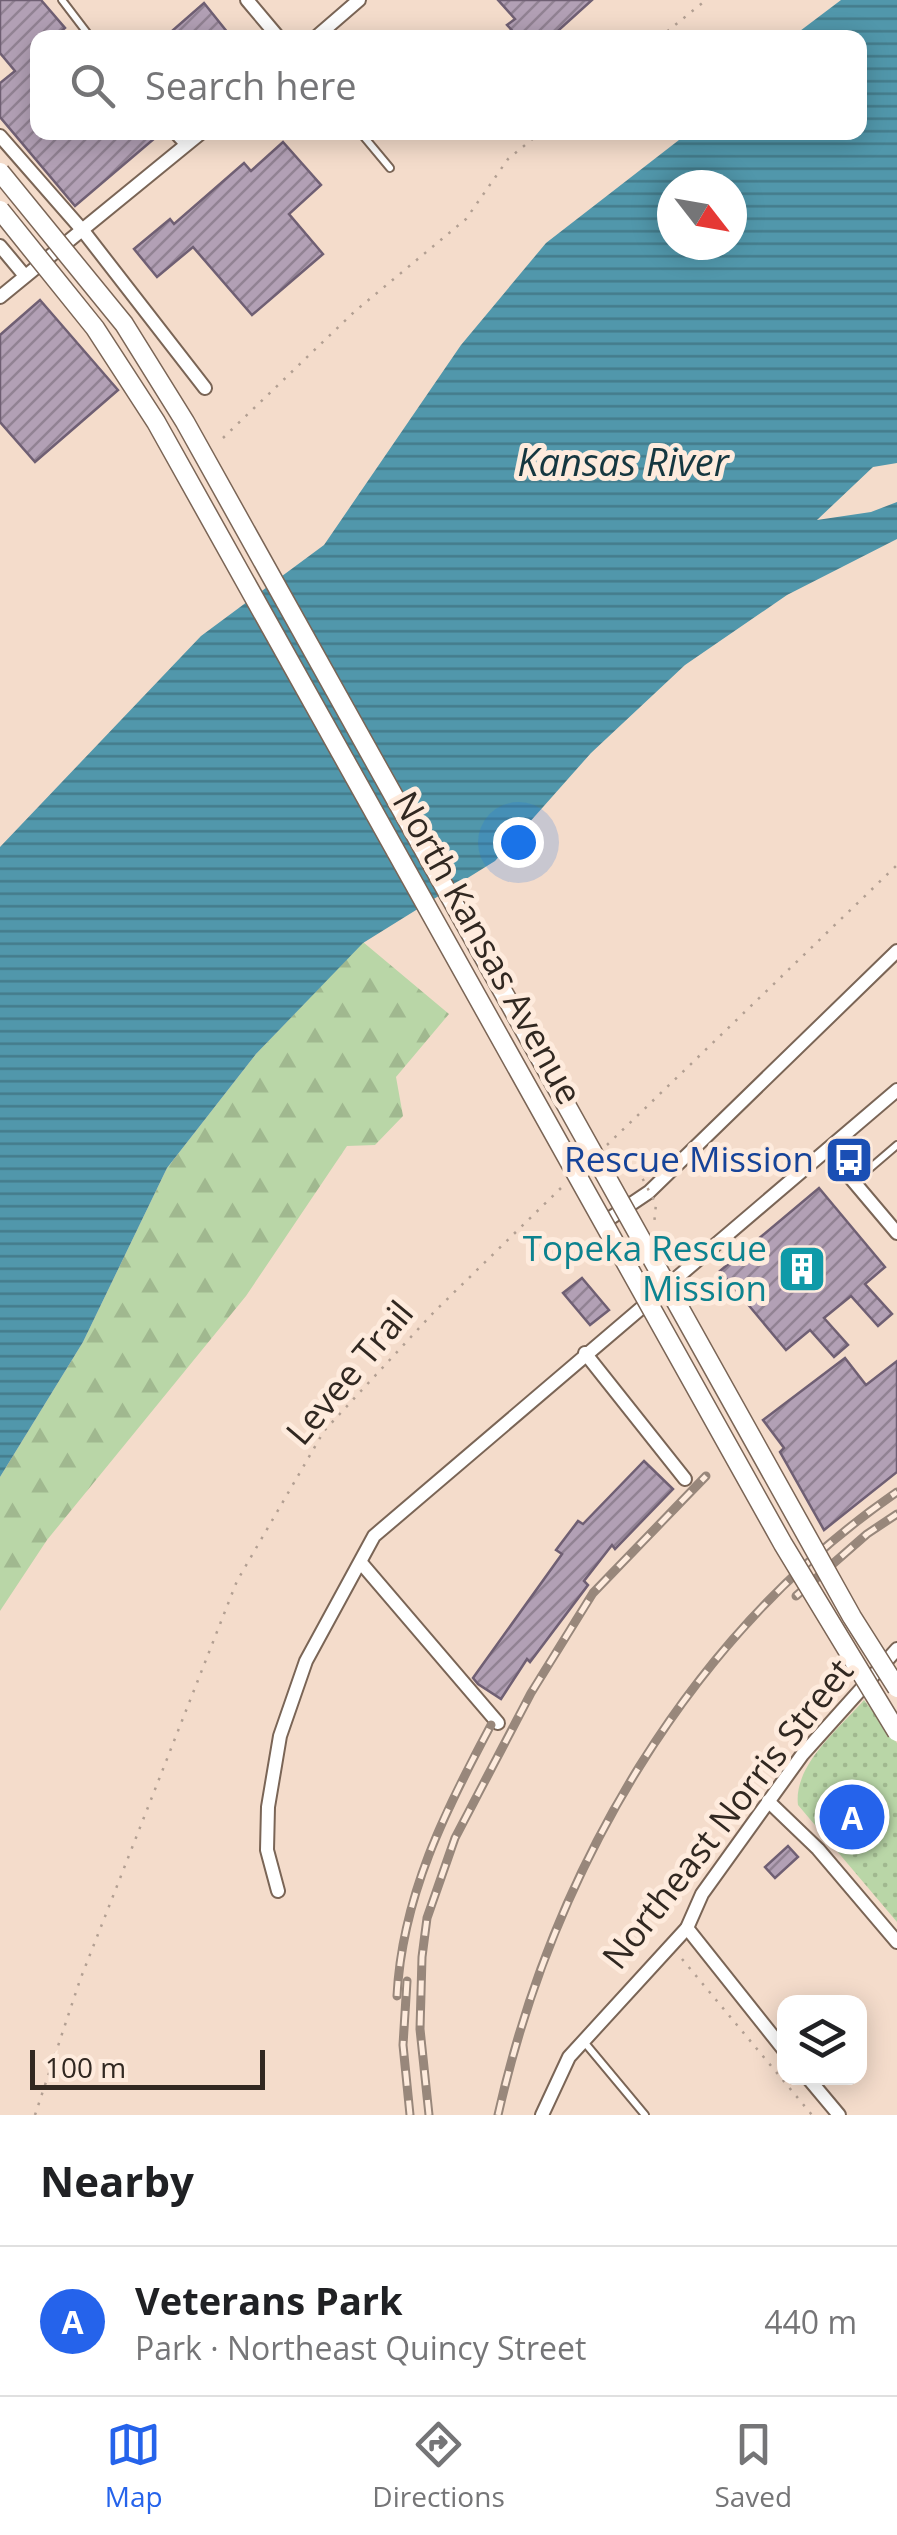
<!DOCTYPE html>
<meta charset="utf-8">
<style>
:root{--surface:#fff;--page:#f2f2f2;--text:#202124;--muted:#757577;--line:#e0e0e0;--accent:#2563eb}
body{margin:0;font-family:"Open Sans",sans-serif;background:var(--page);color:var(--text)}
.controls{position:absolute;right:30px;bottom:30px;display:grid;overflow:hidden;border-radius:20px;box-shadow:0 5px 25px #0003}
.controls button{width:90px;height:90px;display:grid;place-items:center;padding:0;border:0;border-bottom:2px solid var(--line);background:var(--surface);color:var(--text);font:50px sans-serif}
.compass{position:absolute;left:657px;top:170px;width:90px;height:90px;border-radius:50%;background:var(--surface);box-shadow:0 5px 25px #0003;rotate:121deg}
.scale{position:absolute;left:30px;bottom:25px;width:235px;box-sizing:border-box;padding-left:10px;border:5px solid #312821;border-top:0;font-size:28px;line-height:35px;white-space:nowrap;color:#312821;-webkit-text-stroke:8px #feebdd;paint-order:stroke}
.you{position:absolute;left:518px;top:842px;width:35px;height:35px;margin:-25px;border:8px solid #fff;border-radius:50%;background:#1a73e8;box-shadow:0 0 0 15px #1a73e833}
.badge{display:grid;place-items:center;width:65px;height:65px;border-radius:50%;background:var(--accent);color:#fff;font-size:32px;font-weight:700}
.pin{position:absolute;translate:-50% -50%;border:5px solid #fff;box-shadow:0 2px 10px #0006}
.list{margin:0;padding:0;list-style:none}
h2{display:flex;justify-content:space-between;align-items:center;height:130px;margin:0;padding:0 40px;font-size:42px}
h2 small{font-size:32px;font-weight:400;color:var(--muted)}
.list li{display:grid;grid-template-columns:65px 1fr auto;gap:30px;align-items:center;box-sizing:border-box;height:150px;padding:0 40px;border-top:2px solid var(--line)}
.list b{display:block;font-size:38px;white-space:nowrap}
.list p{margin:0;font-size:32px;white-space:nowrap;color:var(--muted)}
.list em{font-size:32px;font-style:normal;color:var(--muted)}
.icon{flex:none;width:55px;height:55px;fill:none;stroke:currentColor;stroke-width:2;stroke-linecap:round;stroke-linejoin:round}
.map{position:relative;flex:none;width:897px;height:2115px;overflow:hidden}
.search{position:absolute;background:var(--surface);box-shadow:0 5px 25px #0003;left:30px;right:30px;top:30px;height:110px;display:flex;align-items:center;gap:25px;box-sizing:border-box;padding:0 35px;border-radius:20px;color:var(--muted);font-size:38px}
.sheet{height:280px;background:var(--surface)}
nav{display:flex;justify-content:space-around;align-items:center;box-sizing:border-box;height:140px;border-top:2px solid var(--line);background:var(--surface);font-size:28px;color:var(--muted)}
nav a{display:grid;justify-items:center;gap:5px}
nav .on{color:var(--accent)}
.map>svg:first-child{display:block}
.forest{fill:url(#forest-firs)}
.park{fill:url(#park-dots)}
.water{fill:url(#water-rules);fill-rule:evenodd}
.building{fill:url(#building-hatch);stroke:#6f5f73;stroke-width:2.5}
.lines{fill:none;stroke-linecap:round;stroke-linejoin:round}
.service-casing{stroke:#7a6556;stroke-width:10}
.minor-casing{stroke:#7a6556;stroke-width:16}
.path{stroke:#b29f92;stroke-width:2.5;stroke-dasharray:2.5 8;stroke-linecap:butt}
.service{stroke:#fff;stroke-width:6}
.minor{stroke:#fff;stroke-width:12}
.rail-casing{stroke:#98877b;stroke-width:9}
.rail{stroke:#feebdd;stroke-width:5;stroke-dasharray:15;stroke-linecap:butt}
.secondary-bridge-casing{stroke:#7a6556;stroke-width:21;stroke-linecap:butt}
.path-bridge{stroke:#b29f92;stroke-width:2.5;stroke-dasharray:2.5 8;stroke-linecap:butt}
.secondary-bridge{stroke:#fff;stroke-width:18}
.labels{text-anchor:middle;stroke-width:10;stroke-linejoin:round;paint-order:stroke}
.street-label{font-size:35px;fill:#312821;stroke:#feebdd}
.transit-label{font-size:35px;fill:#164399;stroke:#feebdd;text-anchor:end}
.culture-label{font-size:35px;fill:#0d838f;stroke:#feebdd;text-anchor:end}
.water-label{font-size:38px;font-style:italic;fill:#153740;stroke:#feebdd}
</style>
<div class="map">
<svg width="897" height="2115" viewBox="0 0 897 2115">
<defs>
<pattern id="forest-firs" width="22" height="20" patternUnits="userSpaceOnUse" patternTransform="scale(2.5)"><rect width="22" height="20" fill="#b9d6a7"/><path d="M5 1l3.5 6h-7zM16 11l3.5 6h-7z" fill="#a0b88f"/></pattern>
<pattern id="park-dots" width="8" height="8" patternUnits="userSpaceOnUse" patternTransform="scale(2.5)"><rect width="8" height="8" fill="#b9d6a7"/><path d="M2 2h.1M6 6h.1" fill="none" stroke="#a0b88f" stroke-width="1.8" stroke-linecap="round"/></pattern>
<pattern id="water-rules" width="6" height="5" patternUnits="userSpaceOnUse" patternTransform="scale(2.5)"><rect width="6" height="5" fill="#5197ab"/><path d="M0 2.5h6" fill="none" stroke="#447b8b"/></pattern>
<pattern id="building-hatch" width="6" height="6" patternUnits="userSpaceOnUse" patternTransform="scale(2.5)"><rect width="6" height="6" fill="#b2a0b5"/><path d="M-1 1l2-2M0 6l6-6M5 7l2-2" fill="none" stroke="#918293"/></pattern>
</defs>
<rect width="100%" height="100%" fill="#f4dccb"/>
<path class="forest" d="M363,942L449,1014L396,1077L403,1116L375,1145L347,1146L246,1296L47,1540L0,1611V1477L83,1342L167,1168L256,1054Z"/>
<path class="park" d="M864,1700L897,1743V1922L798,1805C793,1765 840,1728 864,1700Z"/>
<path class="water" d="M841,0H897V463L873,467L817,520L871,512L897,502V539L787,595L685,665L591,753L495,861L363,943L256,1054L167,1168L83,1342L0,1477V847L201,636L324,545L461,345L546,243L688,133L860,132V38L792,37ZM672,185H732V245H672Z"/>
<g class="building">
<path d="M0,0H41L65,28L54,38H38V132H162L75,206L0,117V83L15,71L0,53Z"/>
<path d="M498,0H592L550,38H519L507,25L515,19Z"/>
<path d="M204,3L232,38H164Z"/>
<path d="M283,142L321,185L289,214L323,254L252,315L193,247L157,277L134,249L170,219L174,224L244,163L251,171Z"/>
<path d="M40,300L118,390L35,462L0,422V335Z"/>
<path d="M819,1188L885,1267L865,1284L892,1314L878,1326L851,1296L824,1318L848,1345L834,1357L810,1330L786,1350L720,1271Z"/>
<path d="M582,1278L609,1310L590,1325L563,1293Z"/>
<path d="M845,1358L866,1385L897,1361V1472L824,1530L780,1452L784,1448L763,1420Z"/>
<path d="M644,1461L673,1489L615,1549L612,1545L584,1581L588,1585L530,1662L527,1659L501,1699L478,1684L473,1678L562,1554L556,1550L578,1521L583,1524Z"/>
<path d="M788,1846L798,1857L775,1878L765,1867Z"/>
</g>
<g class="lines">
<g class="service-casing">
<g id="service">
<path d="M62,0L91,38"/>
<path d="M171,132L184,146"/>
<path d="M360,132L390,168"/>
<path d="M855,1181L897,1145"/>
<path d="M585,2043L645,2115"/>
</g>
</g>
<g class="minor-casing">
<g id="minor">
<path d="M247,0L279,38"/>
<path d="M315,38L359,0"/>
<path d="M0,136L84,232L205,388"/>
<path d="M0,246L25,276"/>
<path d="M0,297L202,132"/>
<path d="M827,1150L897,1233"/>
<path d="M603,1223L649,1192L897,951"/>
<path d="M585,1353L685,1479"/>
<path d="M362,1564L498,1723"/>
<path d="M768,1801L818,1849L897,1942"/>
<path d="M278,1891L267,1850L268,1807L280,1736L306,1661L374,1536L897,1090"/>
<path d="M687,1928L784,2050"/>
<path d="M808,2078L839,2115"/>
<path d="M542,2115L569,2057L687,1928L702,1894L802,1755L897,1649"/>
</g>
</g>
<g class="path">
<path d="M659,38L706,0"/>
<path d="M223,438L354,312L466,219L508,159L541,132"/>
<path d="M607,1145L897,865"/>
<path d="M682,1959L812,2115"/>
<path d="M35,2115L80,1980L237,1581L324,1431L434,1312L564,1185"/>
</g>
<use href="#service" class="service"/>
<use href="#minor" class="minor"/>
<g class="rail-casing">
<g id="rail">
<path d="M796,1596L867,1534L897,1514"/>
<path d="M407,1981L403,2045L410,2115"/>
<path d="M397,1996C402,1897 445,1811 491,1725"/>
<path d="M429,2115L420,2029L422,1957L427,1918L455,1838L531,1693L593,1593L706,1476"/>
<path d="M498,2115C553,1871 688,1636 897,1492"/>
</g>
</g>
<use href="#rail" class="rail"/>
<g class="secondary-bridge-casing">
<g id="secondary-bridge">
<path d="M0,172L124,324L185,422L852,1617L897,1688"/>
<path d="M0,210L95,328L156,422L783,1544L897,1732"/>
</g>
</g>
<path class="path-bridge" d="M618,1162L638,1170L656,1204L654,1225"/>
<use href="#secondary-bridge" class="secondary-bridge"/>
</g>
<defs>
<g id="bus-square" transform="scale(2.5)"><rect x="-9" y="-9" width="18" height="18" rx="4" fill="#1a4fb4" stroke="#feebdd"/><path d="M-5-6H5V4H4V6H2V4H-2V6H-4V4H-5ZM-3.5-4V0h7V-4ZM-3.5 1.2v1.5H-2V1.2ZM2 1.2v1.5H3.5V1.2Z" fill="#fff"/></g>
<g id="building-square" transform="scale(2.5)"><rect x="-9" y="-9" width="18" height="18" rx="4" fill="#0f9aa8" stroke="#feebdd"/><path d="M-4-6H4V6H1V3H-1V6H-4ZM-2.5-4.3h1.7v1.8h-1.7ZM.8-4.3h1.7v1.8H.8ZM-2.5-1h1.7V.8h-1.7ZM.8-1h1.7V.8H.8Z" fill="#fff"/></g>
</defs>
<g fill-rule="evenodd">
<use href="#bus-square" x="849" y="1160"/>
<use href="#building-square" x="802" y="1269"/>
</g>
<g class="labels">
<g class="street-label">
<text transform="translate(487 948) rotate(61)" y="12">North Kansas Avenue</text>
<text transform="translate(350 1373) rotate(-50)" y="12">Levee Trail</text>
<text transform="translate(728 1814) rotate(-52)" y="12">Northeast Norris Street</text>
</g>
<g class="transit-label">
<text x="814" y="1172">Rescue Mission</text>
</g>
<g class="culture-label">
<text x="767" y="1261">Topeka Rescue<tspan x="767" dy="40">Mission</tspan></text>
</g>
<g class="water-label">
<text x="623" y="476">Kansas River</text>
</g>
</g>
</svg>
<div class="controls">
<button><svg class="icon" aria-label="layers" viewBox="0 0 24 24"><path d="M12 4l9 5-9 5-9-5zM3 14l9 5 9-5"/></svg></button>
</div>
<svg class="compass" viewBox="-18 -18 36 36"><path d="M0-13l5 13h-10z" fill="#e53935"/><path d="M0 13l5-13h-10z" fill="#757577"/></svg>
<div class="scale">100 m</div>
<div class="you"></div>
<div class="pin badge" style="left:852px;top:1817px">A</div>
<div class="search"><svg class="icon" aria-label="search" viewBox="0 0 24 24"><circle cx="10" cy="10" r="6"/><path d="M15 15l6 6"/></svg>Search here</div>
</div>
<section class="sheet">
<h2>Nearby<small></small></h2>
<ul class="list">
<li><span class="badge">A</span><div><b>Veterans Park</b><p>Park · Northeast Quincy Street</p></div><em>440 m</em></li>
</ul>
</section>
<nav>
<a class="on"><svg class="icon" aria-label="map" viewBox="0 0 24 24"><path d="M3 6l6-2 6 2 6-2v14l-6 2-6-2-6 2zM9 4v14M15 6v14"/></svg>Map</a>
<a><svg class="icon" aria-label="directions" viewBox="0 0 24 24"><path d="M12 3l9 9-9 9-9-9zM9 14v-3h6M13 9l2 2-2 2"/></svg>Directions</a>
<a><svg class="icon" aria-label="saved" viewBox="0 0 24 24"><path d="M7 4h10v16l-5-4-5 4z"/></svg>Saved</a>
</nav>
